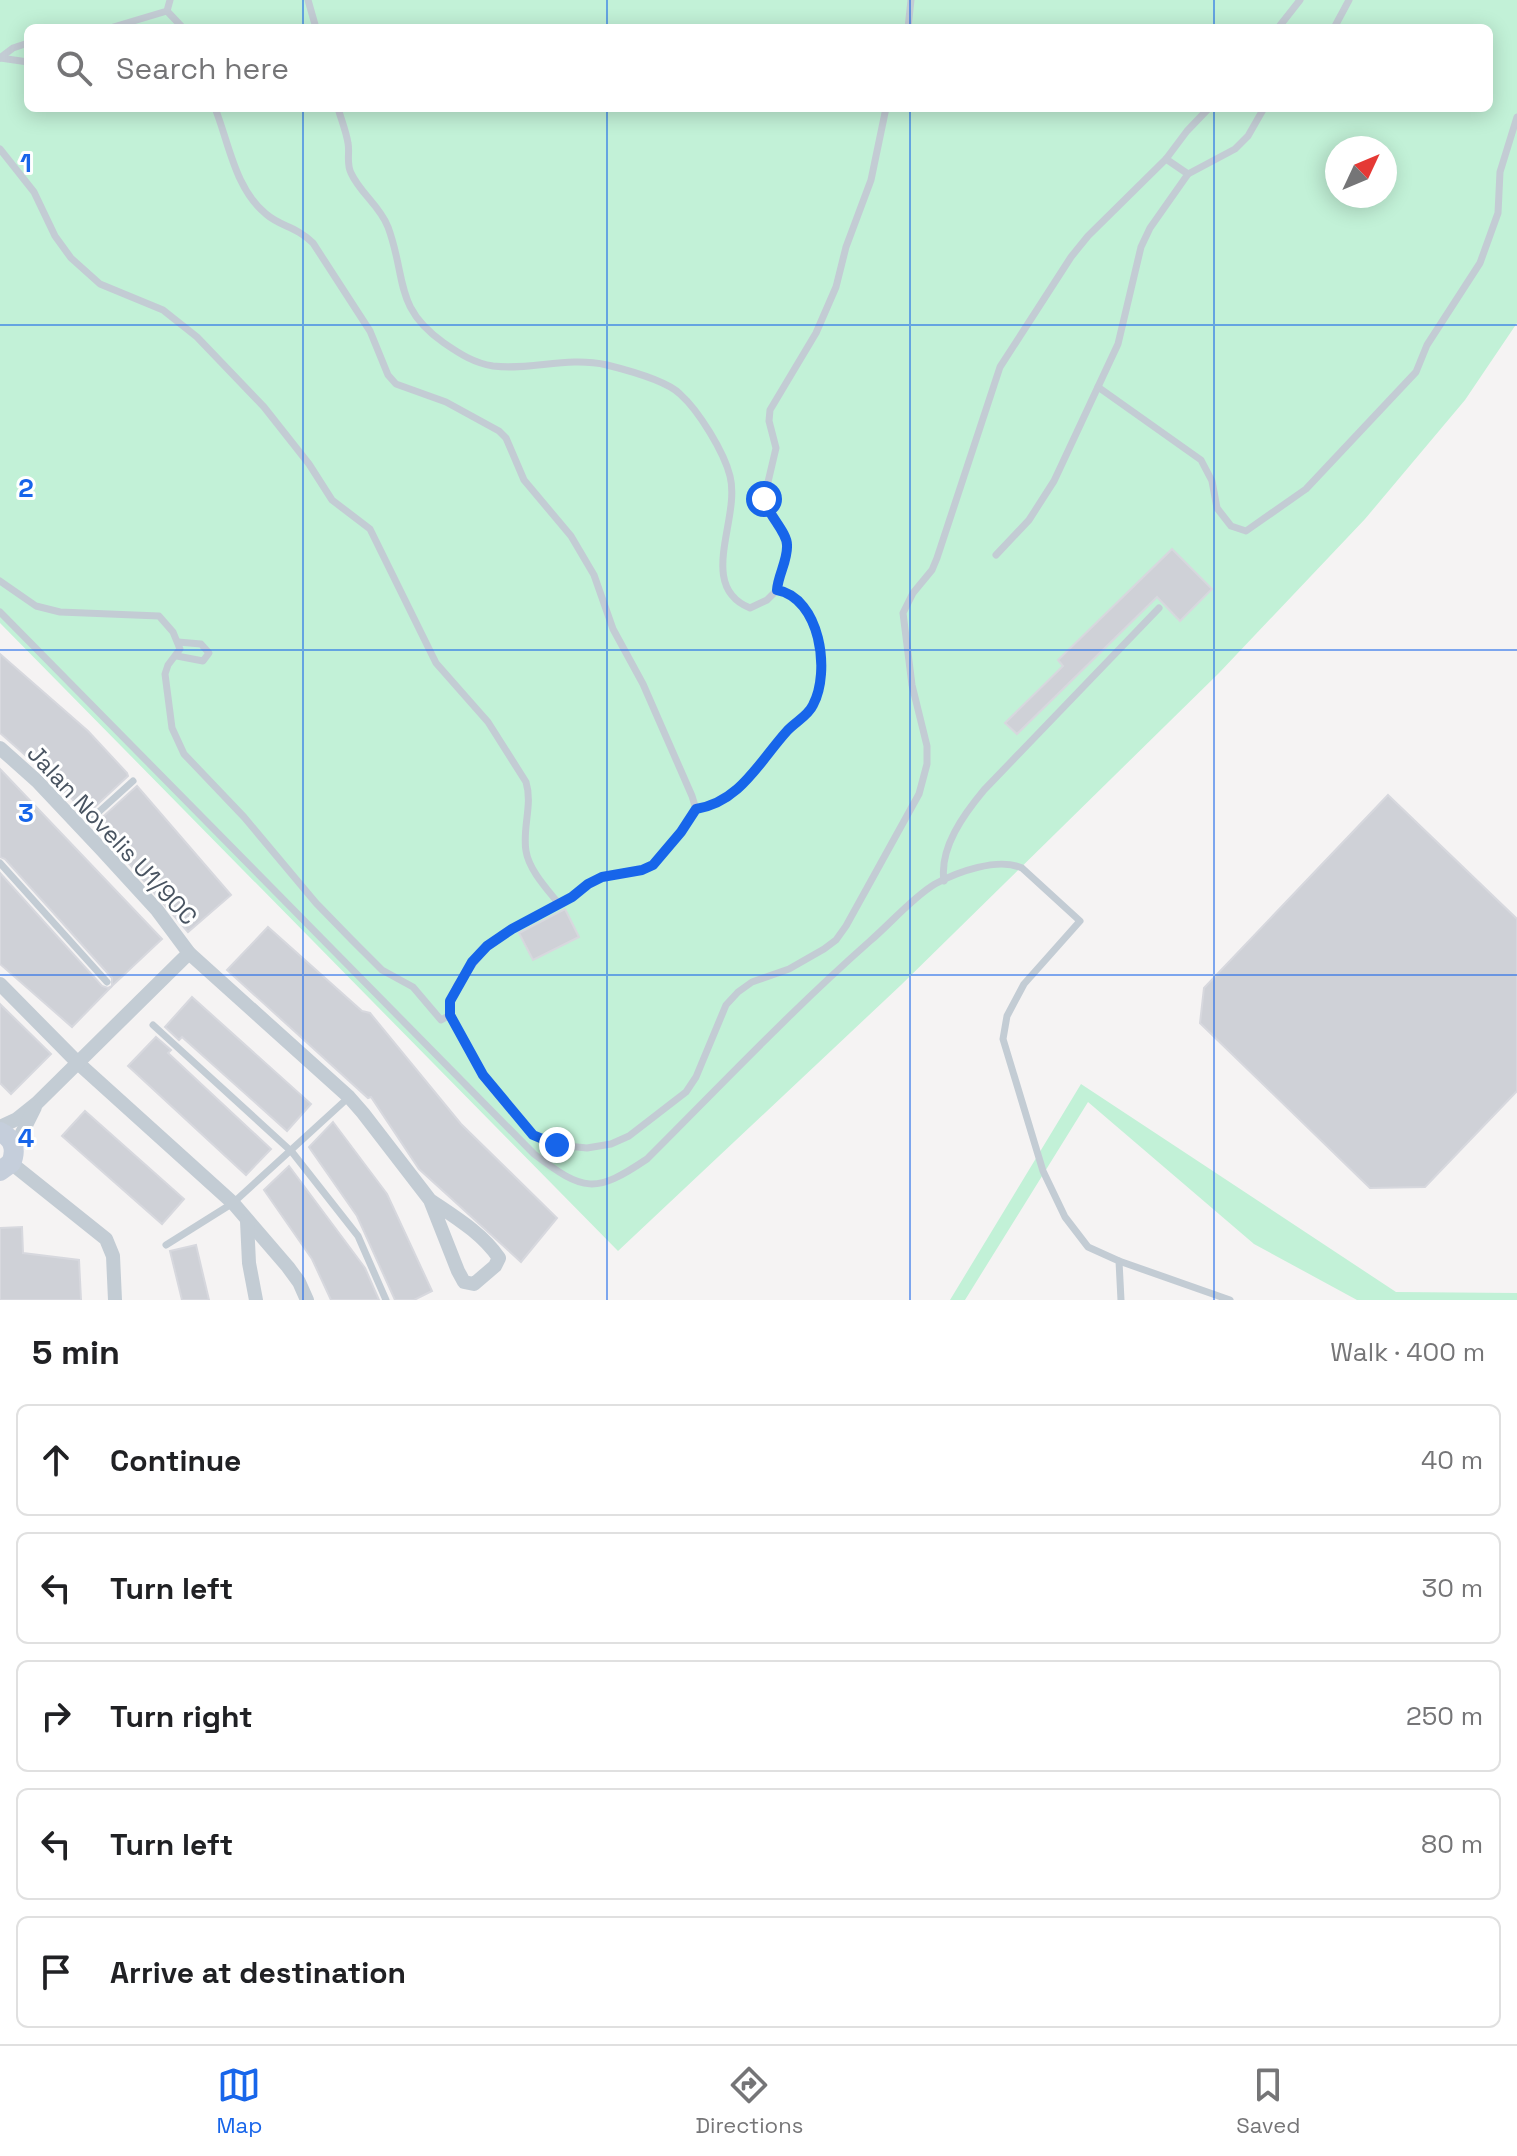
<!DOCTYPE html>
<meta charset="utf-8">
<style>
:root{--surface:#fff;--page:#f2f2f2;--text:#202124;--muted:#757577;--line:#e0e0e0;--accent:#1765ea}
body{margin:0;font-family:"Space Grotesk",sans-serif;background:var(--page);color:var(--text)}
.compass{position:absolute;left:1325px;top:136px;width:72px;height:72px;border-radius:50%;background:var(--surface);box-shadow:0 4px 20px #0003;rotate:46deg}
.stop{position:absolute;width:24px;height:24px;margin:-18px;border:6px solid #1765ea;border-radius:50%;background:#fff}
.stop.end{background:#1765ea;border-color:#fff;box-shadow:0 2px 8px #0008}
.list{margin:0;padding:0;list-style:none}
h2{display:flex;justify-content:space-between;align-items:center;height:104px;margin:0;padding:0 32px;font-size:34px}
h2 small{font-size:26px;font-weight:400;color:var(--muted)}
.list li{display:grid;grid-template-columns:52px 1fr auto;gap:24px;align-items:center;box-sizing:border-box;height:112px;margin:0 16px 16px;padding:0 16px;border:2px solid var(--line);border-radius:12px}
.list b{display:block;font-size:30px;white-space:nowrap}
.list em{font-size:26px;font-style:normal;color:var(--muted)}
.icon{flex:none;width:44px;height:44px;fill:none;stroke:currentColor;stroke-width:2;stroke-linecap:round;stroke-linejoin:round}
.map{position:relative;flex:none;width:1517px;height:1300px;overflow:hidden}
.search{position:absolute;background:var(--surface);box-shadow:0 4px 20px #0003;left:24px;right:24px;top:24px;height:88px;display:flex;align-items:center;gap:20px;box-sizing:border-box;padding:0 28px;border-radius:12px;color:var(--muted);font-size:30px}
.sheet{height:744px;background:var(--surface)}
nav{display:flex;justify-content:space-around;align-items:center;box-sizing:border-box;height:112px;border-top:2px solid var(--line);background:var(--surface);font-size:22px;color:var(--muted)}
nav a{display:grid;justify-items:center;gap:4px}
nav .on{color:var(--accent)}
.map>svg:first-child{display:block}
.green{fill:#c2f1d7;fill-rule:evenodd}
.building{fill:#cfd1d7;stroke:#d7d8de;stroke-width:2}
.lines{fill:none;stroke-linecap:round;stroke-linejoin:round}
.lane{stroke:#c3ccd4;stroke-width:7}
.street{stroke:#c3ccd4;stroke-width:14}
.secondary{stroke:#c5cedb;stroke-width:20}
.route{stroke:#1765ea;stroke-width:10}
.grid{fill:none;stroke:#1765ea;stroke-width:2;stroke-opacity:0.55}
.labels{text-anchor:middle;stroke-width:6;stroke-linejoin:round;paint-order:stroke}
.street-label{font-size:24px;fill:#495461;stroke:#fff}
.grid-label{font-size:26px;text-anchor:middle;font-weight:bold;fill:#1765ea;stroke:#fff;stroke-width:6;stroke-linejoin:round;paint-order:stroke}
</style>
<div class="map">
<svg width="1517" height="1300" viewBox="0 0 1517 1300">
<rect width="100%" height="100%" fill="#f5f3f3"/>
<g class="green">
<path d="M0,0H1517V323L1465,400L1365,519L1219,673L901,985L618,1251L0,623ZM28,28H1489V108H28ZM1337,148H1385V196H1337Z"/>
<path d="M1081,1084L1396,1292L1517,1293V1300H1357L1254,1244L1088,1102L965,1300H950Z"/>
</g>
<g class="building">
<path d="M1172,549L1212,589L1180,621L1157,597L1017,734L1005,723L1063,666L1058,660Z"/>
<path d="M0,654L88,731L127,773L128,776L87,814L49,776L0,733Z"/>
<path d="M0,769L162,939L112,986V978L5,859L0,857Z"/>
<path d="M137,786L231,895L188,932L95,824Z"/>
<path d="M1388,795L1517,919V1091L1425,1187L1370,1188L1200,1023L1204,988Z"/>
<path d="M0,873L102,986L108,988L112,986L72,1027L0,964Z"/>
<path d="M565,909L579,937L533,960L519,933Z"/>
<path d="M268,927L362,1011L370,1013L461,1124L557,1218L521,1262L419,1169L371,1097L368,1098L227,970Z"/>
<path d="M192,997L311,1104L287,1131L182,1037L179,1040L165,1027Z"/>
<path d="M0,1004L51,1054L11,1094L0,1083Z"/>
<path d="M156,1037L171,1050L168,1053L271,1149L246,1175L128,1066Z"/>
<path d="M85,1111L184,1199L162,1224L62,1136Z"/>
<path d="M333,1122L387,1194L432,1291L414,1300H395L357,1216L309,1147Z"/>
<path d="M289,1166L365,1268L379,1300H331L312,1259L264,1190Z"/>
<path d="M22,1227L23,1253L79,1260L81,1300H0V1228Z"/>
<path d="M196,1245L209,1300H182L170,1251Z"/>
</g>
<g class="lines">
<g class="lane">
<path d="M308,0L316,28"/>
<path d="M167,11L183,28"/>
<path d="M110,28L167,11L170,0"/>
<path d="M908,28L911,0"/>
<path d="M1278,28L1300,0"/>
<path d="M1334,28L1349,0"/>
<path d="M0,58L13,48L28,43"/>
<path d="M0,58L28,62"/>
<path d="M215,108C229,143 235,189 266,214C281,227 296,226 313,243L370,331L388,375L396,384L446,402L499,431L506,438L524,480L571,536L594,575L613,629L643,684L692,796L696,809L692,817L653,865L642,870L602,877L588,884L572,897L512,929L487,946L457,985L450,1001V1015L483,1075L533,1135L557,1145L587,1148L611,1144L629,1136L686,1092L696,1077L726,1005L738,992L752,982L789,969L824,949L836,940L846,926L919,794L927,764V746L912,685L903,613L913,593L932,570L937,558L1000,367L1071,257L1088,236L1166,159L1187,131L1209,108"/>
<path d="M338,108C341,119 346,131 348,143C350,153 346,163 351,173C360,193 380,206 388,227C407,278 393,307 444,343C460,354 474,363 493,366C531,371 566,356 607,365C627,370 666,380 680,394C699,411 724,452 730,476C741,519 696,586 750,608L767,600L777,590C820,598 831,671 813,705C807,717 792,726 783,736C756,765 739,802 696,809"/>
<path d="M0,149L34,192L55,236L71,258L100,284L163,310L197,337L264,407L309,464L332,500L370,529L436,663L488,722L526,782C533,805 522,828 526,851C529,870 547,889 559,904"/>
<path d="M1166,159L1188,174"/>
<path d="M1098,387L1201,460L1212,481L1217,508L1231,526L1246,531L1306,489L1416,372L1427,345L1480,263L1498,213L1500,172L1517,117"/>
<path d="M996,555L1029,520L1054,481L1118,344L1141,247L1150,228L1188,174L1235,149L1248,136L1264,108"/>
<path d="M0,581L36,606L60,612L159,616L173,632L180,649L168,665L165,674L172,728L184,754L244,817L316,903L351,939L382,970L413,987L441,1020L450,1015"/>
<path d="M777,590L788,546L785,536L768,512L764,499L776,448L769,421L770,410L816,333L836,287L846,247L871,180L886,108"/>
<path d="M0,612L534,1154C584,1192 595,1194 647,1159C721,1085 793,1009 870,941C890,924 913,897 935,884C957,872 998,857 1022,868L1080,921L1024,984L1007,1016L1003,1039L1043,1171L1065,1217L1088,1247L1119,1261L1121,1300"/>
<path d="M177,656L203,661L209,653L201,644L178,642"/>
<path d="M81,828L133,781"/>
<path d="M0,863L107,982"/>
<path d="M944,881C939,848 964,814 984,790L1159,608"/>
<path d="M153,1025L292,1152L358,1236L386,1300"/>
<path d="M166,1245L233,1203L349,1097"/>
<path d="M1119,1261L1230,1300"/>
</g>
<g class="street">
<path d="M0,748L37,781L102,850L157,910L189,953L349,1097L363,1113L430,1200L458,1271L464,1282L474,1284L495,1266L499,1258C482,1233 455,1217 430,1200"/>
<path d="M0,984L78,1063L233,1203L288,1267L299,1282L307,1300"/>
<path d="M0,1127L17,1119L37,1103L189,953"/>
<path d="M14,1149L35,1107"/>
<path d="M11,1163L106,1239L113,1256L115,1300"/>
<path d="M247,1221L249,1263L256,1300"/>
</g>
<path class="secondary" d="M0,1132C13,1138 17,1149 11,1163L0,1171"/>
</g>
<g class="lines">
<path class="route" d="M557,1145L533,1135L483,1075L450,1015V1001L472,962L487,946L512,929L572,897L588,884L602,877L642,870L653,865L681,832L696,809C740,802 759,762 787,731C795,722 808,716 813,705C831,671 820,598 777,590C778,575 788,560 787,545C787,532 768,515 764,499"/>
</g>
<path class="grid" d="M303,0V28M607,0V28M910,0V28M1214,0V28M303,108V1300M607,108V1300M910,108V1300M1214,108V1300M0,325H1517M0,650H1517M0,975H1517"/>
<g class="labels">
<g class="street-label">
<text transform="translate(112 835) rotate(47)" y="8">Jalan Novelis U1/90C</text>
</g>
</g>
<g class="grid-label">
<text x="26" y="172">1</text>
<text x="26" y="497">2</text>
<text x="26" y="822">3</text>
<text x="26" y="1147">4</text>
</g>
</svg>
<svg class="compass" viewBox="-18 -18 36 36"><path d="M0-13l5 13h-10z" fill="#e53935"/><path d="M0 13l5-13h-10z" fill="#757577"/></svg>
<div class="stop" style="left:764px;top:499px"></div>
<div class="stop end" style="left:557px;top:1145px"></div>
<div class="search"><svg class="icon" aria-label="search" viewBox="0 0 24 24"><circle cx="10" cy="10" r="6"/><path d="M15 15l6 6"/></svg>Search here</div>
</div>
<section class="sheet">
<h2>5 min<small>Walk · 400 m</small></h2>
<ul class="list">
<li><svg class="icon" aria-label="ahead" viewBox="0 0 24 24"><path d="M12 20V5M6 11l6-6 6 6"/></svg><div><b>Continue</b></div><em>40 m</em></li>
<li><svg class="icon" aria-label="left" viewBox="0 0 24 24"><path d="M17 20v-9H6M10 6l-5 5 5 5"/></svg><div><b>Turn left</b></div><em>30 m</em></li>
<li><svg class="icon" aria-label="right" viewBox="0 0 24 24"><path d="M7 20v-9h11M14 6l5 5-5 5"/></svg><div><b>Turn right</b></div><em>250 m</em></li>
<li><svg class="icon" aria-label="left" viewBox="0 0 24 24"><path d="M17 20v-9H6M10 6l-5 5 5 5"/></svg><div><b>Turn left</b></div><em>80 m</em></li>
<li><svg class="icon" aria-label="arrive" viewBox="0 0 24 24"><path d="M6 21V4h12l-3 4 3 4H6"/></svg><div><b>Arrive at destination</b></div></li>
</ul>
</section>
<nav>
<a class="on"><svg class="icon" aria-label="map" viewBox="0 0 24 24"><path d="M3 6l6-2 6 2 6-2v14l-6 2-6-2-6 2zM9 4v14M15 6v14"/></svg>Map</a>
<a><svg class="icon" aria-label="directions" viewBox="0 0 24 24"><path d="M12 3l9 9-9 9-9-9zM9 14v-3h6M13 9l2 2-2 2"/></svg>Directions</a>
<a><svg class="icon" aria-label="saved" viewBox="0 0 24 24"><path d="M7 4h10v16l-5-4-5 4z"/></svg>Saved</a>
</nav>
